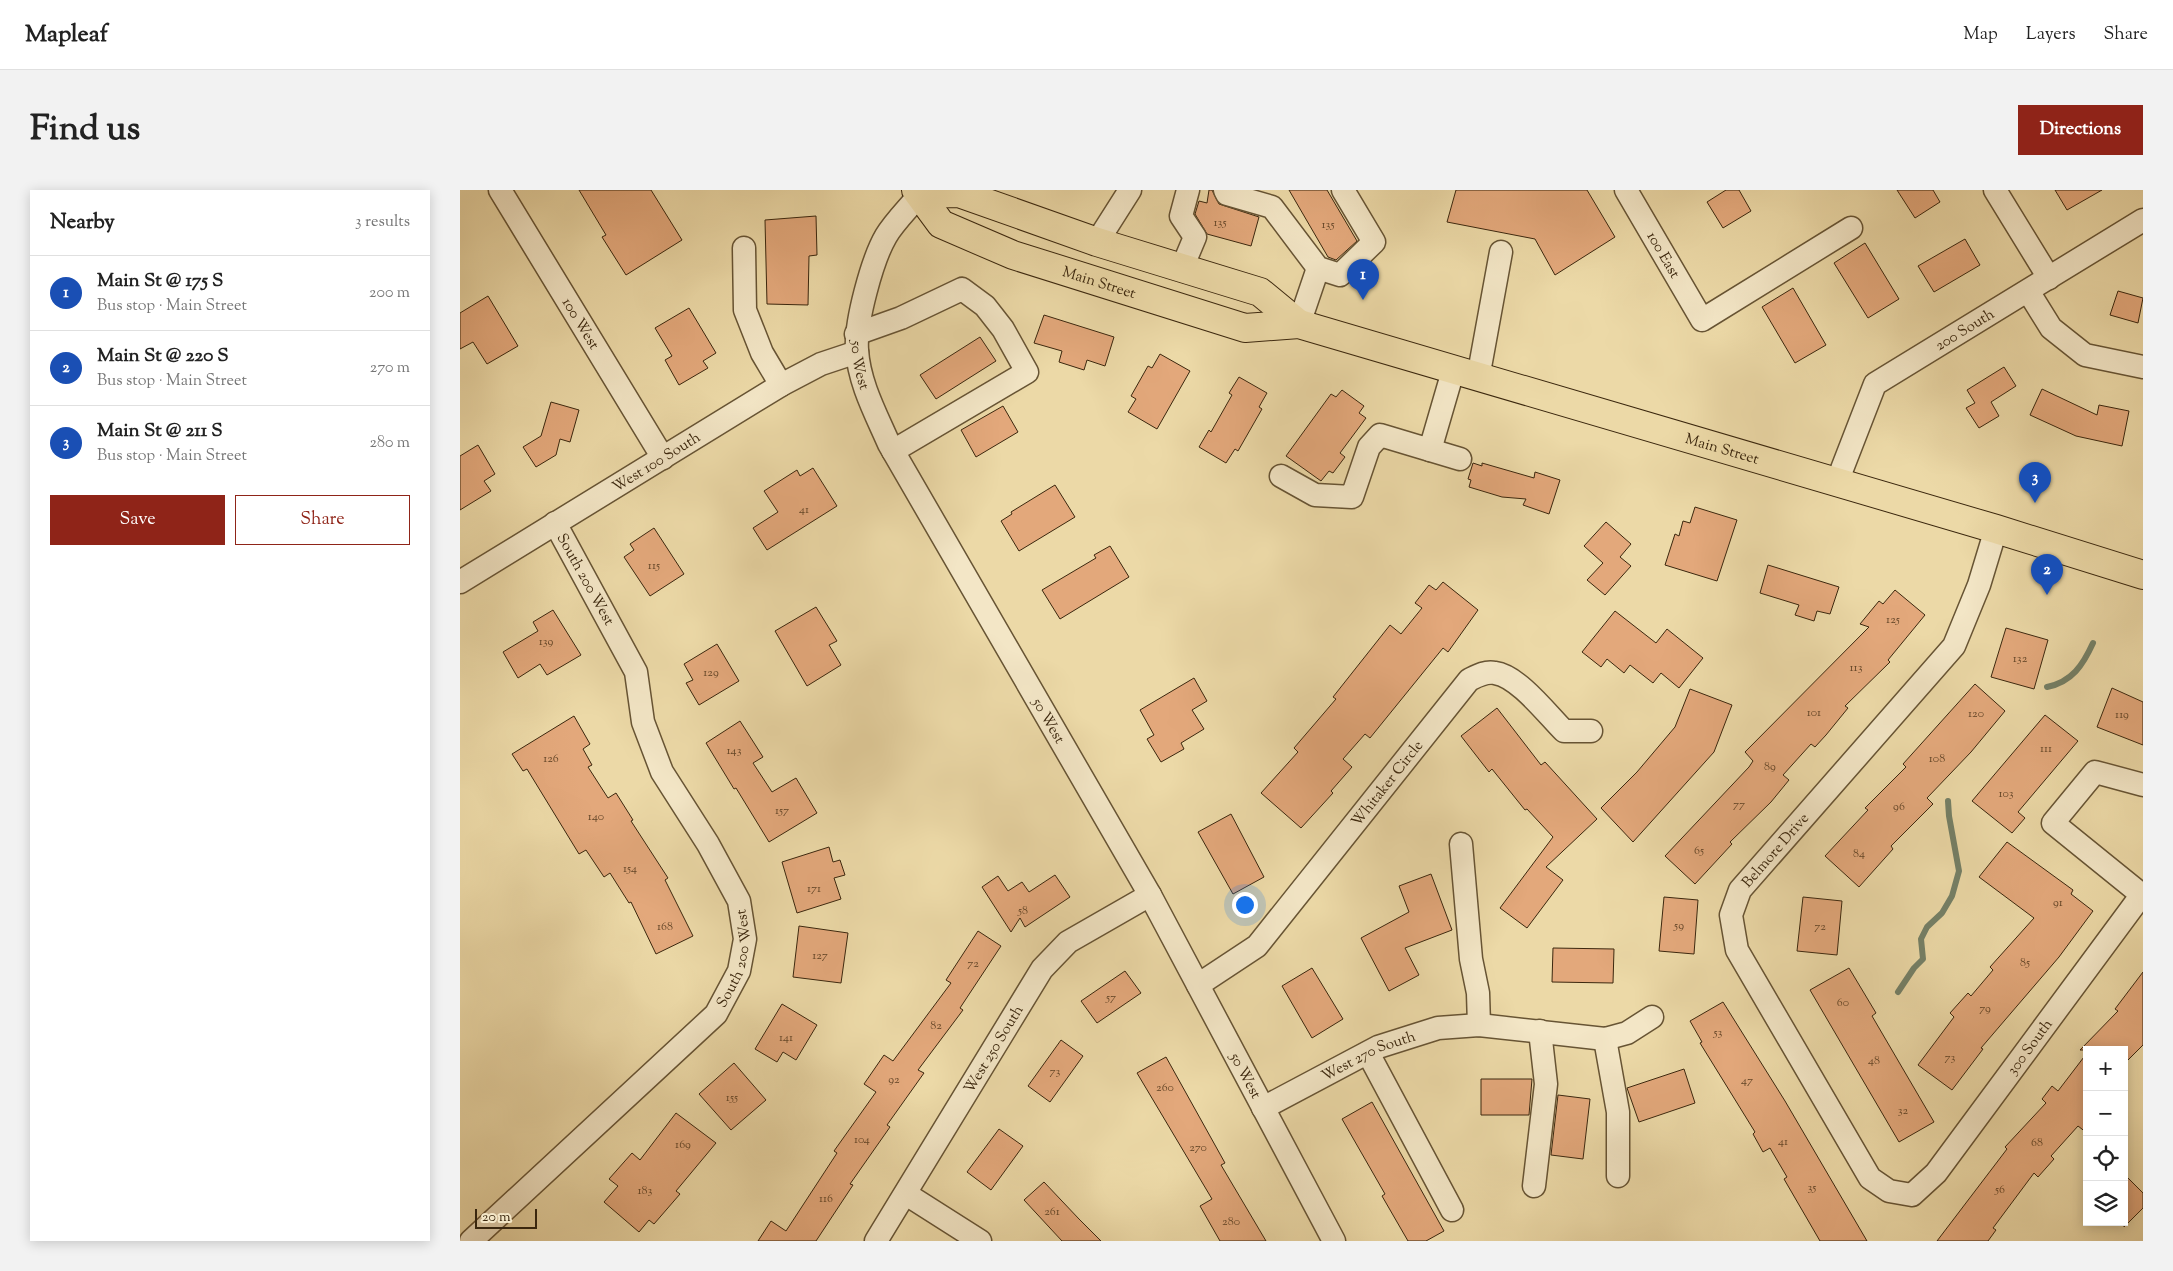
<!DOCTYPE html>
<meta charset="utf-8">
<style>
:root{--surface:#fff;--page:#f2f2f2;--text:#222;--muted:#767676;--line:#e0e0e0;--accent:#8f2418}
body{margin:0;font-family:"Sorts Mill Goudy",serif;background:var(--page);color:var(--text)}
.controls{position:absolute;right:15px;bottom:15px;display:grid;overflow:hidden;border-radius:0px;box-shadow:0 2px 12px #0003}
.controls button{width:45px;height:45px;display:grid;place-items:center;padding:0;border:0;border-bottom:1px solid var(--line);background:var(--surface);color:var(--text);font:25px sans-serif}
.scale{position:absolute;left:15px;bottom:12px;width:62px;box-sizing:border-box;padding-left:5px;border:2px solid #3b270e;border-top:0;font-size:14px;line-height:18px;white-space:nowrap;color:#3b270e;-webkit-text-stroke:4px #f3e6c6;paint-order:stroke}
.you{position:absolute;left:784px;top:714px;width:18px;height:18px;margin:-12px;border:4px solid #fff;border-radius:50%;background:#1a73e8;box-shadow:0 0 0 8px #1a73e833}
.badge{display:grid;place-items:center;width:32px;height:32px;border-radius:50%;background:var(--accent);color:#fff;font-size:16px;font-weight:700}
.pin{position:absolute;translate:-50% -41px;filter:drop-shadow(0 1px 2px #0008)}
.pin::after{content:'';position:absolute;top:26px;width:18px;height:15px;background:inherit;clip-path:polygon(0 0,100% 0,50% 100%)}
.list{margin:0;padding:0;list-style:none}
h2{display:flex;justify-content:space-between;align-items:center;height:65px;margin:0;padding:0 20px;font-size:21px}
h2 small{font-size:16px;font-weight:400;color:var(--muted)}
.list li{display:grid;grid-template-columns:32px 1fr auto;gap:15px;align-items:center;box-sizing:border-box;height:75px;padding:0 20px;border-top:1px solid var(--line)}
.list b{display:block;font-size:19px;white-space:nowrap}
.list p{margin:0;font-size:16px;white-space:nowrap;color:var(--muted)}
.list em{font-size:16px;font-style:normal;color:var(--muted)}
.actions{display:flex;gap:10px;padding:15px 20px}
.actions a{flex:1;padding:11px 0;border:1px solid var(--accent);border-radius:0px;text-align:center;font-size:18px;color:var(--accent)}
.actions .main{background:var(--accent);color:#fff}
.icon{flex:none;width:28px;height:28px;fill:none;stroke:currentColor;stroke-width:2;stroke-linecap:round;stroke-linejoin:round}
.map{position:relative;flex:none;width:1683px;height:1051px;overflow:hidden;border-radius:0px}
header{display:flex;align-items:center;gap:30px;box-sizing:border-box;height:70px;padding:0 25px;background:var(--surface);border-bottom:1px solid var(--line)}
header strong{font-size:24px}
nav{display:flex;gap:28px;margin-inline-start:auto;font-size:18px}
.intro{display:flex;align-items:center;justify-content:space-between;box-sizing:border-box;height:120px;padding:0 30px}
h1{margin:0;font-size:35px}
.button{padding:12px 22px;border-radius:0px;background:var(--accent);color:#fff;font-size:18px;font-weight:700}
main{display:flex;gap:30px;padding:0 30px}
aside{flex:1;background:var(--surface);border-radius:0px;box-shadow:0 2px 12px #0003}
.map>svg:first-child{display:block}
.lines{fill:none;stroke-linecap:round;stroke-linejoin:round}
.stream{stroke:#748067;stroke-width:6}
.building{fill:#e3a87b;stroke:#3b270e}
.minor-casing{stroke:#675434;stroke-width:25}
.major-casing{stroke:#3b270e;stroke-width:30}
.minor{stroke:#f3e6c6;stroke-width:22}
.major{stroke:#ecd9a7;stroke-width:28}
.labels{text-anchor:middle;stroke-width:5;stroke-linejoin:round;paint-order:stroke}
.number-label{font-size:12px;fill:#654729}
.street-label{font-size:15px;fill:#3b270e;stroke:#f3e6c6}
</style>
<header>
<strong>Mapleaf</strong>
<nav><a>Map</a><a>Layers</a><a>Share</a></nav>
</header>
<div class="intro"><h1>Find us</h1><a class="button">Directions</a></div>
<main>
<aside>
<h2>Nearby<small>3 results</small></h2>
<ul class="list">
<li><span class="badge" style="background:#1a4fb4">1</span><div><b>Main St @ 175 S</b><p>Bus stop · Main Street</p></div><em>200 m</em></li>
<li><span class="badge" style="background:#1a4fb4">2</span><div><b>Main St @ 220 S</b><p>Bus stop · Main Street</p></div><em>270 m</em></li>
<li><span class="badge" style="background:#1a4fb4">3</span><div><b>Main St @ 211 S</b><p>Bus stop · Main Street</p></div><em>280 m</em></li>
</ul>
<div class="actions"><a class="main">Save</a><a>Share</a></div>
</aside>
<div class="map">
<svg width="1683" height="1051" viewBox="0 0 1683 1051">
<rect width="100%" height="100%" fill="#ecd9a7"/>
<filter id="stains"><feTurbulence type="fractalNoise" baseFrequency=".004" numOctaves="4"/><feColorMatrix values="0 0 0 0 .2 0 0 0 0 .09 0 0 0 0 .02 0 0 0 .5 -.17"/></filter>
<radialGradient id="worn" r=".72"><stop offset=".6" stop-color="#630" stop-opacity="0"/><stop offset="1" stop-color="#630" stop-opacity=".3"/></radialGradient>
<g class="lines">
<g class="stream">
<path d="M1587,497C1612,492 1623,475 1633,453"/>
<path d="M1438,802L1454,778L1463,769L1461,749L1467,737L1482,723L1492,706L1499,681L1489,626L1488,611"/>
</g>
</g>
<g class="building">
<path d="M119,0H191L222,50L166,85L142,47L146,45Z"/>
<path d="M749,0H752L759,14L799,27L791,56L747,44L735,24L739,11L747,13Z"/>
<path d="M829,0H867L897,51L876,70L868,67Z"/>
<path d="M996,0H1127L1155,47L1095,85L1075,49L987,32Z"/>
<path d="M1266,0H1279L1291,21L1263,38L1247,12Z"/>
<path d="M1437,0H1473L1480,12L1455,28Z"/>
<path d="M1595,0H1642L1607,20Z"/>
<path d="M356,26L357,65L349,66L348,115L307,114L305,30Z"/>
<path d="M1505,49L1520,75L1474,102L1458,76Z"/>
<path d="M1405,53L1439,109L1408,128L1374,73Z"/>
<path d="M1333,98L1366,155L1335,173L1302,117Z"/>
<path d="M1658,101L1683,108L1678,133L1650,125Z"/>
<path d="M28,106L58,156L27,174L13,152L0,159V123Z"/>
<path d="M229,118L256,163L243,171L248,178L219,195L205,170L212,166L195,138Z"/>
<path d="M584,125L654,147L645,176L627,170L624,180L599,172L602,161L574,153Z"/>
<path d="M520,147L536,171L476,209L460,185Z"/>
<path d="M700,164L730,181L697,239L668,222L676,209L671,206L688,176L692,178Z"/>
<path d="M1544,177L1556,196L1531,212L1539,226L1519,238L1506,218L1515,213L1507,200Z"/>
<path d="M779,187L807,203L799,217L802,219L778,261L775,259L766,273L739,257L749,240L751,242L772,205L769,203Z"/>
<path d="M1582,199L1637,225L1639,215L1669,221L1662,256L1616,246L1570,225Z"/>
<path d="M882,200L904,216L899,223L906,228L880,263L885,267L873,283L869,281L861,291L826,266L871,204L876,207Z"/>
<path d="M91,212L119,220L110,252L100,249L96,265L76,277L63,257L81,246Z"/>
<path d="M543,216L558,242L516,267L501,240Z"/>
<path d="M18,255L35,284L24,291L31,301L0,320V266Z"/>
<path d="M1013,273L1022,276V273L1074,288L1075,282L1100,290L1089,324L1063,315L1066,309L1042,307L1009,297L1011,290L1008,289Z"/>
<path d="M353,278L377,316L307,360L293,338L318,322L304,301L337,280L340,286Z"/>
<path d="M595,295L615,327L559,361L541,331L552,324L551,322Z"/>
<path d="M1235,317L1277,330L1257,391L1205,375L1215,344L1219,346L1223,331L1230,333Z"/>
<path d="M1146,332L1171,354L1160,367L1171,376L1145,405L1127,390L1143,373L1124,356Z"/>
<path d="M194,338L224,384L190,406L164,367L174,360L170,354Z"/>
<path d="M650,356L669,387L600,429L582,400L636,368L634,365Z"/>
<path d="M1308,375L1379,397L1370,424L1357,421L1354,431L1335,425L1339,415L1300,403Z"/>
<path d="M983,392L1018,420L988,462L983,458L910,548L905,544L883,569L892,577L871,601L873,603L841,638L801,603L838,562L834,558L876,509L873,507L930,435L941,444L962,418L955,413L969,395L976,400Z"/>
<path d="M1435,400L1465,425L1428,470L1430,472L1385,516L1388,518L1366,545L1355,557L1351,554L1323,585L1329,590L1311,612L1270,652L1272,654L1235,694L1205,666L1289,577L1293,571L1285,562L1409,437L1400,434L1419,411L1423,414Z"/>
<path d="M356,417L377,451L369,455L381,475L347,496L315,441Z"/>
<path d="M93,420L121,465L87,485L80,474L58,488L43,462L78,441L73,432Z"/>
<path d="M1155,421L1196,453L1207,439L1243,468L1219,498L1201,483L1193,493L1170,475L1164,483L1147,469L1141,477L1122,462Z"/>
<path d="M1546,438L1588,450L1574,499L1531,487Z"/>
<path d="M257,454L279,491L239,515L226,493L233,490L224,474Z"/>
<path d="M734,488L747,511L732,520L744,539L721,553L724,559L701,572L687,549L694,545L680,520Z"/>
<path d="M1515,494L1545,521L1511,562L1467,608L1473,614L1431,656L1433,659L1399,697L1365,666L1408,620L1405,618L1446,577L1443,574Z"/>
<path d="M1652,498L1683,512V555L1637,537Z"/>
<path d="M1230,499L1272,515L1254,562L1173,652L1141,618L1177,582L1215,537Z"/>
<path d="M1037,518L1081,575L1085,572L1137,629L1086,677L1103,690L1067,738L1040,718L1093,647L1067,619L1065,620L1032,579L1029,582L1001,546Z"/>
<path d="M1585,525L1618,551L1558,622L1565,628L1552,643L1512,611Z"/>
<path d="M114,526L130,554L123,559L132,575L128,577L148,608L156,603L173,630L171,631L208,688L205,690L233,746L196,764L171,712L169,713L150,683L144,687L126,660L119,664L67,579L63,581L52,564Z"/>
<path d="M280,531L303,567L293,573L312,602L336,588L357,623L309,652L276,598L274,599L246,553Z"/>
<path d="M771,624L804,687L773,704L738,642Z"/>
<path d="M1547,652L1613,700L1611,704L1633,721L1599,767L1521,858L1523,859L1492,900L1458,875L1494,827L1490,823L1508,803L1511,806L1533,780L1530,777L1574,728L1519,687Z"/>
<path d="M369,657L373,672L380,670L385,685L374,688L381,709L337,723L322,672Z"/>
<path d="M971,684L992,740L945,758L959,785L929,801L901,748L949,722L939,696Z"/>
<path d="M595,685L610,707L565,737L560,728L551,742L522,697L538,686L548,701L562,692L569,702Z"/>
<path d="M1204,707L1238,710L1234,764L1199,761Z"/>
<path d="M1343,707L1382,711L1377,765L1337,761Z"/>
<path d="M339,736L388,743L381,793L333,787Z"/>
<path d="M518,741L541,756L500,818L503,820L458,880L464,883L427,935L430,937L390,994L393,995L356,1051H298L311,1031L326,1041L377,963L374,961L416,902L404,894L424,865L433,871L491,793L486,790Z"/>
<path d="M1093,758L1154,759L1153,793L1092,792Z"/>
<path d="M852,778L883,829L852,848L822,796Z"/>
<path d="M1389,778L1416,823L1412,826L1474,932L1439,952L1350,800Z"/>
<path d="M665,781L681,803L637,833L621,811Z"/>
<path d="M1683,782V855L1664,874V860H1620L1658,821L1655,819Z"/>
<path d="M1263,812L1325,911L1407,1051H1360L1324,989L1327,987L1310,958L1303,962L1293,944L1295,942L1240,853L1242,852L1230,831Z"/>
<path d="M322,814L357,835L336,870L323,862L317,872L295,859Z"/>
<path d="M601,850L623,866L590,912L568,896Z"/>
<path d="M1627,863V943L1618,936L1591,966L1594,969L1578,987L1574,983L1533,1038L1536,1040L1528,1051H1477L1547,959L1545,957L1586,913L1582,909L1592,896L1598,901Z"/>
<path d="M706,867L765,973L761,975L806,1051H760L740,1016L752,1009L677,883Z"/>
<path d="M274,873L306,910L271,940L239,904Z"/>
<path d="M1224,879L1235,913L1179,932L1167,898Z"/>
<path d="M1021,889H1072L1069,925H1021Z"/>
<path d="M1098,905L1130,909L1123,969L1091,965Z"/>
<path d="M912,912L984,1041L966,1051H948L922,1006L925,1004L882,929Z"/>
<path d="M216,923L256,953L216,1001L220,1004L194,1034L189,1030L179,1042L144,1012L158,996L149,989L172,963L180,970Z"/>
<path d="M539,939L563,956L531,1000L507,982Z"/>
<path d="M1664,984L1683,1003V1018L1664,1037Z"/>
<path d="M584,992L619,1029L641,1051H602L564,1010Z"/>
</g>
<g class="lines">
<g class="minor-casing">
<g id="minor">
<path id="s1" d="M40,0L203,268"/>
<path d="M765,0L767,4L812,17L858,78L880,85L914,52L883,0"/>
<path id="s2" d="M1166,0L1242,130L1391,38"/>
<path d="M1535,0L1589,88"/>
<path id="s3" d="M460,4C449,18 435,31 426,46C412,70 395,133 397,160C399,193 416,224 429,254L690,705L874,1051"/>
<path d="M637,52L670,0"/>
<path d="M284,58L285,120L302,163L321,195"/>
<path d="M722,78L735,47L721,26L728,0"/>
<path d="M1568,101L1591,138L1625,165L1683,177"/>
<path d="M839,134L858,78"/>
<path d="M396,144L441,128L502,99L525,116L543,139L567,182L433,261"/>
<path d="M1018,188L1041,62"/>
<path d="M970,260L1000,269"/>
<path d="M821,286L855,305L892,307L909,257L920,245L970,260L993,181"/>
<path id="s4" d="M1377,292L1415,194L1683,30"/>
<path id="s5" d="M1536,339L1519,395L1494,456L1280,700L1271,725L1277,760L1410,988L1429,1001L1452,1005L1476,983L1683,703"/>
<path id="s6" d="M0,392L321,195L361,174L397,162"/>
<path d="M1001,654L1011,769L1018,803L1019,835"/>
<path d="M1682,705L1593,633L1635,582L1683,595"/>
<path id="s7" d="M738,795L797,756L1009,490C1017,486 1025,481 1035,483C1058,486 1087,524 1104,541H1131"/>
<path d="M1145,849L1158,922V986"/>
<path d="M908,863L992,1020"/>
<path id="s8" d="M803,918L918,857L978,838L1019,835L1145,849L1167,843L1192,827"/>
<path d="M1074,996L1086,894L1080,841"/>
<path d="M446,1004L520,1051"/>
<path id="s9" d="M11,1051L256,824L279,781L285,749L279,711L248,654L202,582L183,532L176,482L95,333"/>
<path id="s10" d="M416,1051L582,779L608,752L690,705"/>
</g>
</g>
<g class="major-casing">
<g id="major">
<path id="s11" d="M456,0L481,34L553,65L785,138L839,134L1536,339L1683,385"/>
<path d="M460,4L499,3L637,52L800,102L839,134"/>
</g>
</g>
<use href="#minor" class="minor"/>
<use href="#major" class="major"/>
</g>
<g class="labels">
<g class="number-label">
<text x="760" y="36">135</text>
<text x="868" y="38">135</text>
<text x="344" y="323">41</text>
<text x="194" y="379">115</text>
<text x="1433" y="433">125</text>
<text x="86" y="455">139</text>
<text x="1560" y="472">132</text>
<text x="1396" y="481">113</text>
<text x="251" y="486">129</text>
<text x="1354" y="526">101</text>
<text x="1516" y="527">120</text>
<text x="1662" y="528">119</text>
<text x="1586" y="562">111</text>
<text x="274" y="564">143</text>
<text x="91" y="572">126</text>
<text x="1477" y="572">108</text>
<text x="1310" y="580">89</text>
<text x="1546" y="607">103</text>
<text x="1279" y="618">77</text>
<text x="1439" y="620">96</text>
<text x="322" y="624">157</text>
<text x="136" y="630">140</text>
<text x="1239" y="664">65</text>
<text x="1399" y="667">84</text>
<text x="170" y="682">154</text>
<text x="354" y="702">171</text>
<text x="1598" y="716">91</text>
<text x="563" y="724">58</text>
<text x="1219" y="739">59</text>
<text x="205" y="740">168</text>
<text x="1360" y="740">72</text>
<text x="360" y="769">127</text>
<text x="1565" y="776">85</text>
<text x="513" y="777">72</text>
<text x="651" y="811">57</text>
<text x="1383" y="816">60</text>
<text x="1525" y="822">79</text>
<text x="476" y="839">82</text>
<text x="1258" y="846">53</text>
<text x="326" y="851">141</text>
<text x="1490" y="871">73</text>
<text x="1414" y="874">48</text>
<text x="595" y="885">73</text>
<text x="434" y="893">92</text>
<text x="1287" y="894">47</text>
<text x="705" y="901">260</text>
<text x="272" y="911">155</text>
<text x="1443" y="924">32</text>
<text x="402" y="953">104</text>
<text x="1323" y="955">41</text>
<text x="1577" y="956">68</text>
<text x="223" y="958">169</text>
<text x="738" y="961">270</text>
<text x="1352" y="1001">35</text>
<text x="1540" y="1003">56</text>
<text x="185" y="1004">183</text>
<text x="366" y="1012">116</text>
<text x="592" y="1025">261</text>
<text x="771" y="1035">280</text>
</g>
<g class="street-label">
<text dy="5" stroke="none"><textPath href="#s2" startOffset="75">100 East</textPath></text>
<text dy="5" stroke="none"><textPath href="#s11" startOffset="211">Main Street</textPath></text>
<text dy="5" stroke="none"><textPath href="#s1" startOffset="156">100 West</textPath></text>
<text dy="5" stroke="none"><textPath href="#s4" startOffset="210">200 South</textPath></text>
<text dy="5" stroke="none"><textPath href="#s3" startOffset="188">50 West</textPath></text>
<text dy="5" stroke="none"><textPath href="#s11" startOffset="859">Main Street</textPath></text>
<text dy="5" stroke="none"><textPath href="#s6" startOffset="230">West 100 South</textPath></text>
<text transform="translate(126 389) rotate(61)" y="5">South 200 West</text>
<text dy="5" stroke="none"><textPath href="#s3" startOffset="592">50 West</textPath></text>
<text dy="5" stroke="none"><textPath href="#s7" startOffset="279">Whitaker Circle</textPath></text>
<text transform="translate(1315 660) rotate(-49)" y="5">Belmore Drive</text>
<text dy="5" stroke="none"><textPath href="#s9" startOffset="394">South 200 West</textPath></text>
<text dy="5" stroke="none"><textPath href="#s5" startOffset="1011">300 South</textPath></text>
<text dy="5" stroke="none"><textPath href="#s10" startOffset="225">West 250 South</textPath></text>
<text dy="5" stroke="none"><textPath href="#s8" startOffset="118">West 270 South</textPath></text>
<text dy="5" stroke="none"><textPath href="#s3" startOffset="998">50 West</textPath></text>
</g>
</g>
<rect width="100%" height="100%" filter="url(#stains)"/>
<rect width="100%" height="100%" fill="url(#worn)"/>
</svg>
<div class="controls">
<button>+</button>
<button>−</button>
<button><svg class="icon" aria-label="locate" viewBox="0 0 24 24"><circle cx="12" cy="12" r="6"/><path d="M12 2v4M12 18v4M2 12h4M18 12h4"/></svg></button>
<button><svg class="icon" aria-label="layers" viewBox="0 0 24 24"><path d="M12 4l9 5-9 5-9-5zM3 14l9 5 9-5"/></svg></button>
</div>
<div class="scale">20 m</div>
<div class="you"></div>
<div class="pin badge" style="left:903px;top:110px;background:#1a4fb4">1</div>
<div class="pin badge" style="left:1587px;top:405px;background:#1a4fb4">2</div>
<div class="pin badge" style="left:1575px;top:313px;background:#1a4fb4">3</div>
</div>
</main>
